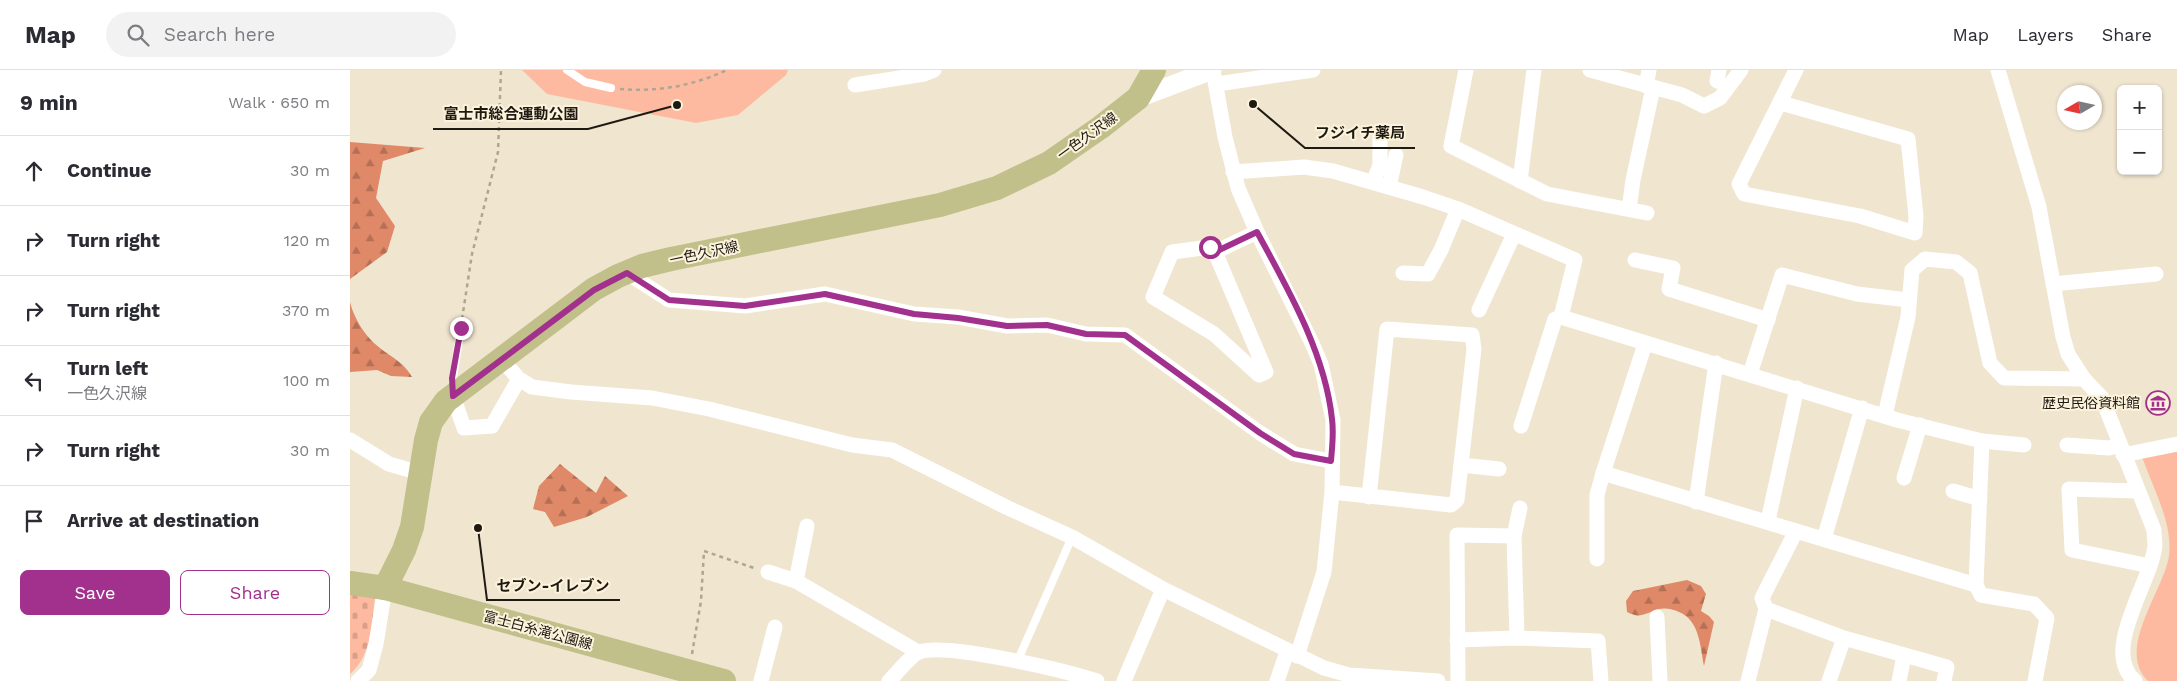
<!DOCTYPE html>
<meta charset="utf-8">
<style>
:root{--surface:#fff;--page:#f2f2f3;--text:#2b2b33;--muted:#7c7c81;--line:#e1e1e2;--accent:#a2318d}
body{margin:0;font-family:"Work Sans","Noto Sans JP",sans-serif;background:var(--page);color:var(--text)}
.controls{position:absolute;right:15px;top:15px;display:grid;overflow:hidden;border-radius:8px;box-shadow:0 1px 4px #0004}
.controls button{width:45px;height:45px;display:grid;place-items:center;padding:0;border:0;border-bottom:1px solid var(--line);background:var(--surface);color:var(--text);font:25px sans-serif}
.compass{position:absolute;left:1707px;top:15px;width:45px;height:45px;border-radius:50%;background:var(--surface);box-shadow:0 1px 4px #0004;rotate:261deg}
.stop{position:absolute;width:15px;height:15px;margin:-11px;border:4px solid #a2318d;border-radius:50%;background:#fff}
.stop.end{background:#a2318d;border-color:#fff;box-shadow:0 1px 5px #0008}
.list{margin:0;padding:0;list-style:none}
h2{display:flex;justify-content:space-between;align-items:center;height:65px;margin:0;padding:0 20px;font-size:21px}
h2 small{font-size:16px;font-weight:400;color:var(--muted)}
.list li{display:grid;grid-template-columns:32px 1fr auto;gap:15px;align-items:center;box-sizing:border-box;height:70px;padding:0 20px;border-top:1px solid var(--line)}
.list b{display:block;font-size:19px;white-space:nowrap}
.list p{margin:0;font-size:16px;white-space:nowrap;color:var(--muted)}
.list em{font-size:16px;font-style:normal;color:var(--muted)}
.actions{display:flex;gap:10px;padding:15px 20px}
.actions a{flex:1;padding:11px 0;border:1px solid var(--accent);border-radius:8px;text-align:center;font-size:18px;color:var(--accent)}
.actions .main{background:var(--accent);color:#fff}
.icon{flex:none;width:28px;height:28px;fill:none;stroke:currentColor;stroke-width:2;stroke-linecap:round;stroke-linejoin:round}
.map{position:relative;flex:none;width:1827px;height:611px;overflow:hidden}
header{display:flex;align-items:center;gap:30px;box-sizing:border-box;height:70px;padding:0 25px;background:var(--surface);border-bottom:1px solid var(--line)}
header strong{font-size:24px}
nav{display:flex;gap:28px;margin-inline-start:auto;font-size:18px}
.search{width:350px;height:45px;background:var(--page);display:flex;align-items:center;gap:12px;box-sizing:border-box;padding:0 18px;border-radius:28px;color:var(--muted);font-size:19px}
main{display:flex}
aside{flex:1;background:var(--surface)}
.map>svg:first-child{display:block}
.forest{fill:url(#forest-firs)}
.cemetery{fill:url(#cemetery-stones)}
.green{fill:#febaa0}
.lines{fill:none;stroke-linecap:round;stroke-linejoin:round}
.path{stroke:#aea694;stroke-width:2.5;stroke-dasharray:4 4;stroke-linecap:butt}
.service{stroke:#fff;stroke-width:8}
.minor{stroke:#fff;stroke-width:15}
.tertiary{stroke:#fff;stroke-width:19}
.primary{stroke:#c1bf8a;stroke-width:24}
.route{stroke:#a2318d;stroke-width:6}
.labels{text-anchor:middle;stroke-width:4;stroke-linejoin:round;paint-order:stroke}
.street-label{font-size:14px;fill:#1e1a12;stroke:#fdf3dc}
.poi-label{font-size:14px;fill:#1e1a12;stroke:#fdf3dc;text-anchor:end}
.leader{fill:none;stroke:#1e1a12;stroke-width:2}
.callout-dot{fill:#1e1a12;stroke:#fdf3dc;stroke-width:2}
.callout-label{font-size:15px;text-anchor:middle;font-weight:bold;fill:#1e1a12;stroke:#fdf3dc;stroke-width:4;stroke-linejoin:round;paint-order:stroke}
</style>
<header>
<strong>Map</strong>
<div class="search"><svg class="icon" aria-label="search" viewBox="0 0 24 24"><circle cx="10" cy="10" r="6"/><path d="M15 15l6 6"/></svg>Search here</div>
<nav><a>Map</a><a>Layers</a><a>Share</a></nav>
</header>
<main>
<aside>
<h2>9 min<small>Walk · 650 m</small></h2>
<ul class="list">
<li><svg class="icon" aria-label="ahead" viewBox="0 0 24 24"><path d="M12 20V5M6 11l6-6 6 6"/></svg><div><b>Continue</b></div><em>30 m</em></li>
<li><svg class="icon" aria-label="right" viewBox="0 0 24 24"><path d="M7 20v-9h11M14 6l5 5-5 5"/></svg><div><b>Turn right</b></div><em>120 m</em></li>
<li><svg class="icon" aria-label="right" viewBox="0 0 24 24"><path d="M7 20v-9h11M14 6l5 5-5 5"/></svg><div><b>Turn right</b></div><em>370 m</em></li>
<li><svg class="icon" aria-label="left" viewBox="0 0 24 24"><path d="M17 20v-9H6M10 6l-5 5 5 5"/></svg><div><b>Turn left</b><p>一色久沢線</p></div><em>100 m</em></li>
<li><svg class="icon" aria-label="right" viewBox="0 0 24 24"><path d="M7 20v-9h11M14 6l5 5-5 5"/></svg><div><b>Turn right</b></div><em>30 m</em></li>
<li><svg class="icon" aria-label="arrive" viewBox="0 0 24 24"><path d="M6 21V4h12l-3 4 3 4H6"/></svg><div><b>Arrive at destination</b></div></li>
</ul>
<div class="actions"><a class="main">Save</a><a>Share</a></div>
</aside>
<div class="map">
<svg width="1827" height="611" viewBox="0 0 1827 611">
<defs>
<pattern id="forest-firs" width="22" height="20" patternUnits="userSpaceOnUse" patternTransform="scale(1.25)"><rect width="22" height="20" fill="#df8968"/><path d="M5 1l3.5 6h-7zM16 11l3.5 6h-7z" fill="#b46f54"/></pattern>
<pattern id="cemetery-stones" width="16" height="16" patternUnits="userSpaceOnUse" patternTransform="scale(1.25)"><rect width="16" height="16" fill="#febaa0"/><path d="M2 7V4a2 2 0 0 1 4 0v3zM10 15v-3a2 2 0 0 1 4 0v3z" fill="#d99f89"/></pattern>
</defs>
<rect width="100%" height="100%" fill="#f0e5cf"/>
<g class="forest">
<path d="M0,72L75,78L33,91L26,128L45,156L37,182L0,209Z"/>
<path d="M0,232C3,245 12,261 21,270C35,285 51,288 62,307L41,306L27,300L0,302Z"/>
<path d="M210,394L246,423L255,406L278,426L237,447L204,457L195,442L183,439L189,416Z"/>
<path d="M1337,510L1351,516L1356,524L1351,541L1359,546L1364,552L1354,596C1350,576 1350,551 1329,542C1321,538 1311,537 1303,541C1293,545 1288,548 1277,542L1276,531L1283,521Z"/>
</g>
<path class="cemetery" d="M0,520L25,526C22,552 22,586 0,604Z"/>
<g class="green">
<path d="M172,0H438L436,5L388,45L346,53L197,24Z"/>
<path d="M1827,380V611H1798C1765,580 1814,520 1819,486C1823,453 1803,418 1792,387Z"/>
</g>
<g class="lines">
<g class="path">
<path d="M270,19C308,22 342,16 377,0"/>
<path d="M112,249L122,184L148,82L151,0"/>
<path d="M342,584L351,531L354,481L404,498"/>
</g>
<g class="service">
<path d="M217,0L235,12L261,18"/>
<path d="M103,322V308L111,258"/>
<path d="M668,590L722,467"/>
</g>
<g class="minor">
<path d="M863,0L875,67L888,118L907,162L961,271L971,294L983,350L982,422L974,502L947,586"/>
<path d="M1116,0L1101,76L1197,124L1297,143"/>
<path d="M1240,0L1332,25L1354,36L1370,28L1391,0"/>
<path d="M1648,0L1689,137L1713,267L1718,284L1734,309L1752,328L1804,460C1804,465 1805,471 1805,476C1801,513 1750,581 1785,611"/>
<path d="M1367,11L1369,0"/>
<path d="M867,14L963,0"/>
<path d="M505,15L574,4L584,0"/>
<path d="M1296,16L1299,0"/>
<path d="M1431,33L1558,69L1566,146L1565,163L1510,146L1394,124L1389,114L1446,0"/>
<path d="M883,102L954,97L983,101L1073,127L1108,139L1225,190L1211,247L1547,350L1632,371L1626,515L1631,525L1684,534L1697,548L1685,611"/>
<path d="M1170,111L1184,0"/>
<path d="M1023,112L1030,95V62"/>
<path d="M1039,117L1046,85"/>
<path d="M1279,139L1283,110L1303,18"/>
<path d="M865,182L916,302L909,305L864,264L803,227L822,182L860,177L865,182L907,162"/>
<path d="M1285,190L1323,198L1319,219L1418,250"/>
<path d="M277,203L319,230L395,236L475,224L564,244L608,247L657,256L697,255L736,264L775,265L910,363L944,384L981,391"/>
<path d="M1053,203L1078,204L1091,180L1108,139"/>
<path d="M1703,214L1806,204"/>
<path d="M1129,240L1164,164"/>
<path d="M1295,274L1253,403L1626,515"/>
<path d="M151,289L169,309L182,317L221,322L302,328L359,339L502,375L542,380L658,438L722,467L813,519L974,598L999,605L1088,611"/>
<path d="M1400,304L1432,205L1507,224L1558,230"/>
<path d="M103,326L114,358L142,356L169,309"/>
<path d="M1535,345L1558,247L1562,200L1575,189L1606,192L1620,203L1640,293L1654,308L1734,309"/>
<path d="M1171,356L1205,249L1211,247"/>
<path d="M0,370L39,394L70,403"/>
<path d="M1632,371L1674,375"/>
<path d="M1717,375L1759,378L1770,375"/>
<path d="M1773,385L1827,374"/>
<path d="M1111,395L1149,399"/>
<path d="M1554,408L1570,355"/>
<path d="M1603,421L1630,429"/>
<path d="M1787,421L1719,419L1722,480L1800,496"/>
<path d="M982,422L1101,435L1107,430L1124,279L1122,265L1037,259L1019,427"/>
<path d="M1346,432L1366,293"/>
<path d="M1418,451L1447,318"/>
<path d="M1164,466L1170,438"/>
<path d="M1474,469L1512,338"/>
<path d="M1247,489V425L1253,403"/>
<path d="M418,502L446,511L568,582"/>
<path d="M446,511L457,456"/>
<path d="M1416,539L1494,568L1597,597L1594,611"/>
<path d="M1307,547L1310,611"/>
<path d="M1107,570L1167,568L1248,571L1251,611"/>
<path d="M8,611L19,600L26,574L35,518"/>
<path d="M411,611L425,557"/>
<path d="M539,611C546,604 561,585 569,582C596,572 716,601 747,611"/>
<path d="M774,611L813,519"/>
<path d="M927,611L937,582"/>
<path d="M1108,611L1107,465L1164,466L1167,568"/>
<path d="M1398,611L1416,539L1412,528L1446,461"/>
<path d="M1479,611L1494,568"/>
<path d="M1549,611L1554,586"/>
</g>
<path class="tertiary" d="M788,28L862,0"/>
<g class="primary">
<path d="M0,513L35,518L374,611"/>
<path d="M35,518L54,480L62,457L76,370L81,352L96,331L244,219L268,206L292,196L321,189L590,135L647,118L699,93L751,57L788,28L804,0"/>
</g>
</g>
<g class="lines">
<path class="route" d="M111,258L102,308L103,326L244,220L277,203L319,230L395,236L475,224L564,244L608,248L657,256L697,255L736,264L775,265L910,363L944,384L981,391C982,378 984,363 982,349C975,283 938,219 907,162L865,182L860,177"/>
</g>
<defs>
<g id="museum-ring" transform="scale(1.25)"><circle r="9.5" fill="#fdf3dc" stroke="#a2318d" stroke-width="1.5"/><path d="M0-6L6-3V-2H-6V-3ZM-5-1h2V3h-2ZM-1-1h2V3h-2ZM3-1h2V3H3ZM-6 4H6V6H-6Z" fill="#a2318d"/></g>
</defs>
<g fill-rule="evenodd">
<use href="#museum-ring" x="1808" y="333"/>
</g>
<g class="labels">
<g class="street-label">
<text transform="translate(737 66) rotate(-36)" y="5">一色久沢線</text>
<text transform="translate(354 183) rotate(-12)" y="5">一色久沢線</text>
<text transform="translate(188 560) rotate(15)" y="5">富士白糸滝公園線</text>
</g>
<g class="poi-label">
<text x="1790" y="338">歴史民俗資料館</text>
</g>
</g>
<path class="leader" d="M327 35L238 59H83M903 34L955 78H1065M128 458L137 530H270"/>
<g class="callout-dot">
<circle cx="327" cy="35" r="5"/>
<circle cx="903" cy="34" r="5"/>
<circle cx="128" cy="458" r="5"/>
</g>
<g class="callout-label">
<text x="161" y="49">富士市総合運動公園</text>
<text x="1010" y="68">フジイチ薬局</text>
<text x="203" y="521">セブン-イレブン</text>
</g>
</svg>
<div class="controls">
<button>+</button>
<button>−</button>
</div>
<svg class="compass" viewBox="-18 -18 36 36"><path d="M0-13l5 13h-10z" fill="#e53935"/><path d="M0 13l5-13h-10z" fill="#7c7c81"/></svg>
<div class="stop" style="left:860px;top:177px"></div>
<div class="stop end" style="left:111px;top:258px"></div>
</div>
</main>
